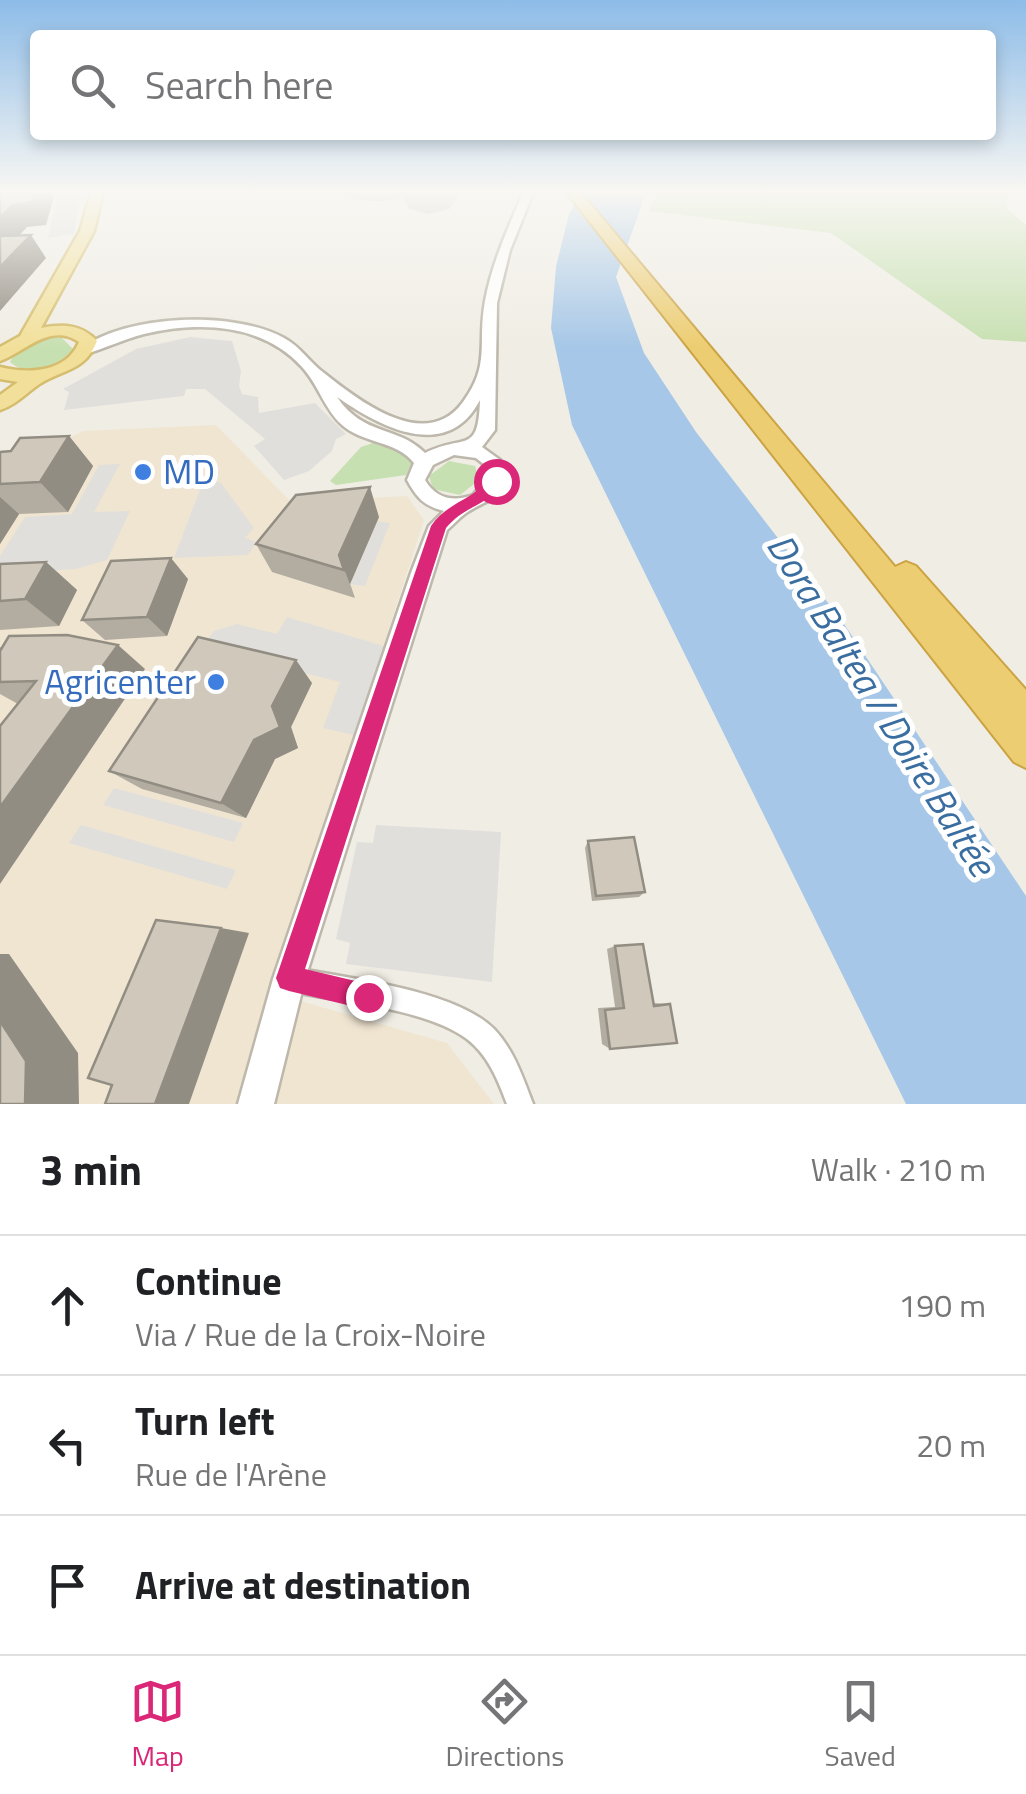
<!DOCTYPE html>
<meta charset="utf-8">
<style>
:root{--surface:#fff;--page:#f2f2f2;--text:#202124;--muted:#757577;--line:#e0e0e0;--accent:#db2777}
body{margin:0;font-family:"Titillium Web",sans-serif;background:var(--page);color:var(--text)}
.stop{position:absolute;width:30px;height:30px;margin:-22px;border:8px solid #db2777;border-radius:50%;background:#fff}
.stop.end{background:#db2777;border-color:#fff;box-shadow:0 2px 10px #0008}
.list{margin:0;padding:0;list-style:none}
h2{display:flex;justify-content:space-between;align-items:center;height:130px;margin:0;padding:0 40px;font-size:42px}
h2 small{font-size:32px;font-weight:400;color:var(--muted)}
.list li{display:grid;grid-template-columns:65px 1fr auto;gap:30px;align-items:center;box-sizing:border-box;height:140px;padding:0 40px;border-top:2px solid var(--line)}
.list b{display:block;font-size:38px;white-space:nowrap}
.list p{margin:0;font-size:32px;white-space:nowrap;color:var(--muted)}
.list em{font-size:32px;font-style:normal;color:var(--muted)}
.icon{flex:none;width:55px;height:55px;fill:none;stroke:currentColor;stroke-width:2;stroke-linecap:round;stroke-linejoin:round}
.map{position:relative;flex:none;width:1026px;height:1104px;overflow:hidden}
.search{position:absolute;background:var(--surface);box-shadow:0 5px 15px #0003;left:30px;right:30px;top:30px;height:110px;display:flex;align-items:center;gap:25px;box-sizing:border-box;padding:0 35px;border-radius:10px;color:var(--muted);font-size:38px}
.sheet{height:550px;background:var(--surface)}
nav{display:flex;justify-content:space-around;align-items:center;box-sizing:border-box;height:140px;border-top:2px solid var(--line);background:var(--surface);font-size:28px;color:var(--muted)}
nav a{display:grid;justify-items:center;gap:5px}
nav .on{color:var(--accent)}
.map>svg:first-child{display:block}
.commercial{fill:#f0e5d1}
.green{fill:#c7e0b1}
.parking{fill:#e1dfdc}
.water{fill:#a6c7e7}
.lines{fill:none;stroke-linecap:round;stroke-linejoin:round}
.taxiway{fill:#c2c0bc;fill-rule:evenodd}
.runway{fill:#c2c0bc;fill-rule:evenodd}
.minor-casing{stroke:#bdb8ab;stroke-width:5}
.tertiary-casing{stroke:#bdb8ab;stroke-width:5}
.primary-casing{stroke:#d5bd6d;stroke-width:5}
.motorway-casing{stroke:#cba343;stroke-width:4}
.minor{fill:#fff;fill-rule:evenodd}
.tertiary{fill:#fff;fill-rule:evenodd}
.primary{fill:#f2e09a;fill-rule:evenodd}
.motorway{fill:#edcd71;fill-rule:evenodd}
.wall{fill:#b3ada1}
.shaded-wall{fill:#928d83}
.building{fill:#d0c9bb;stroke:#928d83;stroke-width:2.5}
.route{fill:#db2777}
.shop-dot{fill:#3f7fe0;stroke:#fff;stroke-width:4}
.labels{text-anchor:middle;stroke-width:10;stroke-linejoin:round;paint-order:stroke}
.shop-label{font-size:35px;fill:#366cbe;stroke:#fff;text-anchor:start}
.water-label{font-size:38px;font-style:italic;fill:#3b6ea0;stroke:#fff}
</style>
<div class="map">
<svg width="1026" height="1104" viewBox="0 0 1026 1104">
<rect width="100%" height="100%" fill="#f0ede4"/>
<g class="commercial">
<path d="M216,425L291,502L407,496L424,520L236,1104H0V472L83,431Z"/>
<path d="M297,1000L447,1043L494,1104H268Z"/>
</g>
<g class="green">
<path d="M658,193H1008L1007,209L1026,225V342L982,339L831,233L649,211Z"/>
<path d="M62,338L73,349C59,366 28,378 10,362C18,343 42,337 62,338Z"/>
<path d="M373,443L408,454L412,462L406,475L336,485L330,481L361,447Z"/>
<path d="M449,461L475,466L479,480L460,495L433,489L429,476Z"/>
</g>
<g class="parking">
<path d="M81,193L74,234L48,238L58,194Z"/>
<path d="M190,337L232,341L241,371L239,386L242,394L258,397L259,413L315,403L346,434L336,439L332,451L309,471L284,480L254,446L265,439L205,389H186L184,396L64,410L69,392L63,389L136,349Z"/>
<path d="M120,464L94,512L130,511L107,560L76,569L0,574V556L25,517L72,514L99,465Z"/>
<path d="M205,476L221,483L254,528L245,538L257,542L248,555L174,558Z"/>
<path d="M377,521L390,523L365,586L350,584Z"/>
<path d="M287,617L387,647L354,735L323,728L340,682L219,652L146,718L214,631L237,624L277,634Z"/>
<path d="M114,788L243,823L234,842L103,805Z"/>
<path d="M81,825L236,870L227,889L69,843Z"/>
<path d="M376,825L501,832L492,982L346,964L350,943L336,939L357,842L373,843Z"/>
</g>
<path class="water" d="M581,193H646L616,277L644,353L696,432L842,621L1026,896V1104H906L572,425L551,328L556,267L569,214Z"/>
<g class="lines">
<path class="taxiway" d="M343,193H411C397,204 357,204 343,193Z"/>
<path class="runway" d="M400,193H457L458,197L449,209L429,214L409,209Z"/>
<g class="minor-casing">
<path id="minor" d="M289,967C344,978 454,989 494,1029C514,1050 523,1078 533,1104H507C498,1080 488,1055 467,1039C427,1009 339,1001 289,991L281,987L277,979L281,971Z"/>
</g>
<g class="tertiary-casing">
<path id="tertiary" d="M523,193H533L510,250L497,303L495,430L482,447L500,460C515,497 488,498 466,513C459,518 453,525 447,530L305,979L274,1104H238L273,979L411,573L429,526L444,511C424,506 417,498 407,480L414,463C396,440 362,444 341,424C324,408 318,384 302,367C262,323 198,321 144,334C124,339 106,348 86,354L79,350C125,314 233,310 284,338C301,347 310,363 324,373C359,401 426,453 463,402C491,364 477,344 485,301C492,263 508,228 523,193ZM337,397C380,427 447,463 480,400C478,456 465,433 425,453C397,425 364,437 337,397ZM454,455L476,458L486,466L487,479L473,495C454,502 436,499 425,480L433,465Z"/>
</g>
<g class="primary-casing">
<path id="primary" d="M91,193H103L94,231L41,328C63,324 81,324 97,341C85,371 64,369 41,383C27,392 16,405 0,410V395L18,382L0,379V367C28,374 66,373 79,342C50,322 25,352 0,361V347L20,336L80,231Z"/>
</g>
<g class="motorway-casing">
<path id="motorway" d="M567,193H581L895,567L906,562L916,566L1026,690V768L1014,762Z"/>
</g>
<use href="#minor" class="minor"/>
<use href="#tertiary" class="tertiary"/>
<use href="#primary" class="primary"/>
<use href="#motorway" class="motorway"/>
</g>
<g class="wall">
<path d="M69,436L93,466L68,512L19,514L0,544V452L11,451Z"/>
<path d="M379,517L350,584L355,598L272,572L256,544Z"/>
<path d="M46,562L77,590L59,626L0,630V564Z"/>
<path d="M188,579L167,636L105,640L82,620Z"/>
<path d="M0,647L2,648L145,669L18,704L0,694Z"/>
<path d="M312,683L291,727L298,748L275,759L246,818L142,789L109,771Z"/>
<path d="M588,841L645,892L639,897L592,901L585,848Z"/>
<path d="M615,946L654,1003L670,1004L610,1049L602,1044L598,1008L615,1007L607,949Z"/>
</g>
<g class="shaded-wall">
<path d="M35,193H55L46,225L27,227L0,257V217L13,205Z"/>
<path d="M31,235L46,258L0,311V267Z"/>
<path d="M69,436L93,466L68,512L40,482Z"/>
<path d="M370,487L379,517L350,584L355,598L339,555Z"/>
<path d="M0,497L19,514L0,544Z"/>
<path d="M171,558L188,579L167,636L147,617Z"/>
<path d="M46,562L77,590L59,626L25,599Z"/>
<path d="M118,645L145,669L0,884V807Z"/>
<path d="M296,660L312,683L291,727L298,748L275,759L246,818L221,803Z"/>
<path d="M221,928L249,933L189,1104H155Z"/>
<path d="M0,954H9L78,1053L79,1104H25L0,1021Z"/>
</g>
<g class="building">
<path d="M0,193H35L32,202L13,205L0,217Z"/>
<path d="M31,235L0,267V236Z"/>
<path d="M69,436L40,482L0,484V452L11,451L20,438Z"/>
<path d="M370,487L339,555L344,570L256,544L296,495Z"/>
<path d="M171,558L147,617L82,620L111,561Z"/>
<path d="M46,562L25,599L0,601V564Z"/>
<path d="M67,635L118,645L0,807V726L36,681L0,682V651L9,636Z"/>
<path d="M198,637L296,660L272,706L280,727L254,740L221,803L109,771Z"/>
<path d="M634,837L645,892L596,896L588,841Z"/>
<path d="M156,920L221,928L155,1104H105L112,1085L88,1078Z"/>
<path d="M643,944L654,1006L670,1004L677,1043L610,1049L605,1010L624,1008L615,946Z"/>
<path d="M0,1021L26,1061L25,1104H0Z"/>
</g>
<linearGradient id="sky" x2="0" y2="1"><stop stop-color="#8dbce8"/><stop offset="0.55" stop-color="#f8f7f3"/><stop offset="1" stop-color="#f8f7f3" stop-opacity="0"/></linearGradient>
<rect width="1026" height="348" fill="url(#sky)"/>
<path class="route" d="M491,477L504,481C487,507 465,505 446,528L305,969L368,984L377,988L381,997L377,1006L368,1010L289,991L280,988L276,978L431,526C447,502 474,500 491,477Z"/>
<g class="shop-dot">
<circle cx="143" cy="472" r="10"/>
<circle cx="216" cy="682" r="10"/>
</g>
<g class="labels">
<g class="shop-label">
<text x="163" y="484">MD</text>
<text x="196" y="694" text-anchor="end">Agricenter</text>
</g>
<g class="water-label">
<text transform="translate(881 705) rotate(58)" y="13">Dora Baltea / Doire Baltée</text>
</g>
</g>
</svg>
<div class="stop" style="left:496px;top:481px"></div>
<div class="stop end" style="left:368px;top:997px"></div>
<div class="search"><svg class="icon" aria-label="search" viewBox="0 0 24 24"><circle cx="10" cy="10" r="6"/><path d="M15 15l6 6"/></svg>Search here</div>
</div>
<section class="sheet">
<h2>3 min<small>Walk · 210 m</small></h2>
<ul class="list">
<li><svg class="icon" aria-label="ahead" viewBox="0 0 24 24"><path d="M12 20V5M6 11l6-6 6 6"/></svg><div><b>Continue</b><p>Via / Rue de la Croix-Noire</p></div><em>190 m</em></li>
<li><svg class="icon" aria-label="left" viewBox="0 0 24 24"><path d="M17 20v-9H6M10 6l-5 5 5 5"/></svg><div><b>Turn left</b><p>Rue de l'Arène</p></div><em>20 m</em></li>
<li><svg class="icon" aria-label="arrive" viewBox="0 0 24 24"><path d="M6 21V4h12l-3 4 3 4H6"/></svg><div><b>Arrive at destination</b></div></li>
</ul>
</section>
<nav>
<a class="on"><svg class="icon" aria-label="map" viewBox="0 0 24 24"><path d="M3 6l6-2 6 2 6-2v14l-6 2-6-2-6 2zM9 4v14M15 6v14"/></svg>Map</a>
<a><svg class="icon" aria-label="directions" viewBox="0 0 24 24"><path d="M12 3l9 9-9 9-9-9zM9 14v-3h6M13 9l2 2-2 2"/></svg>Directions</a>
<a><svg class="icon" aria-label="saved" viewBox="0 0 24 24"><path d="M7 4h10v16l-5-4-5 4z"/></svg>Saved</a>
</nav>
